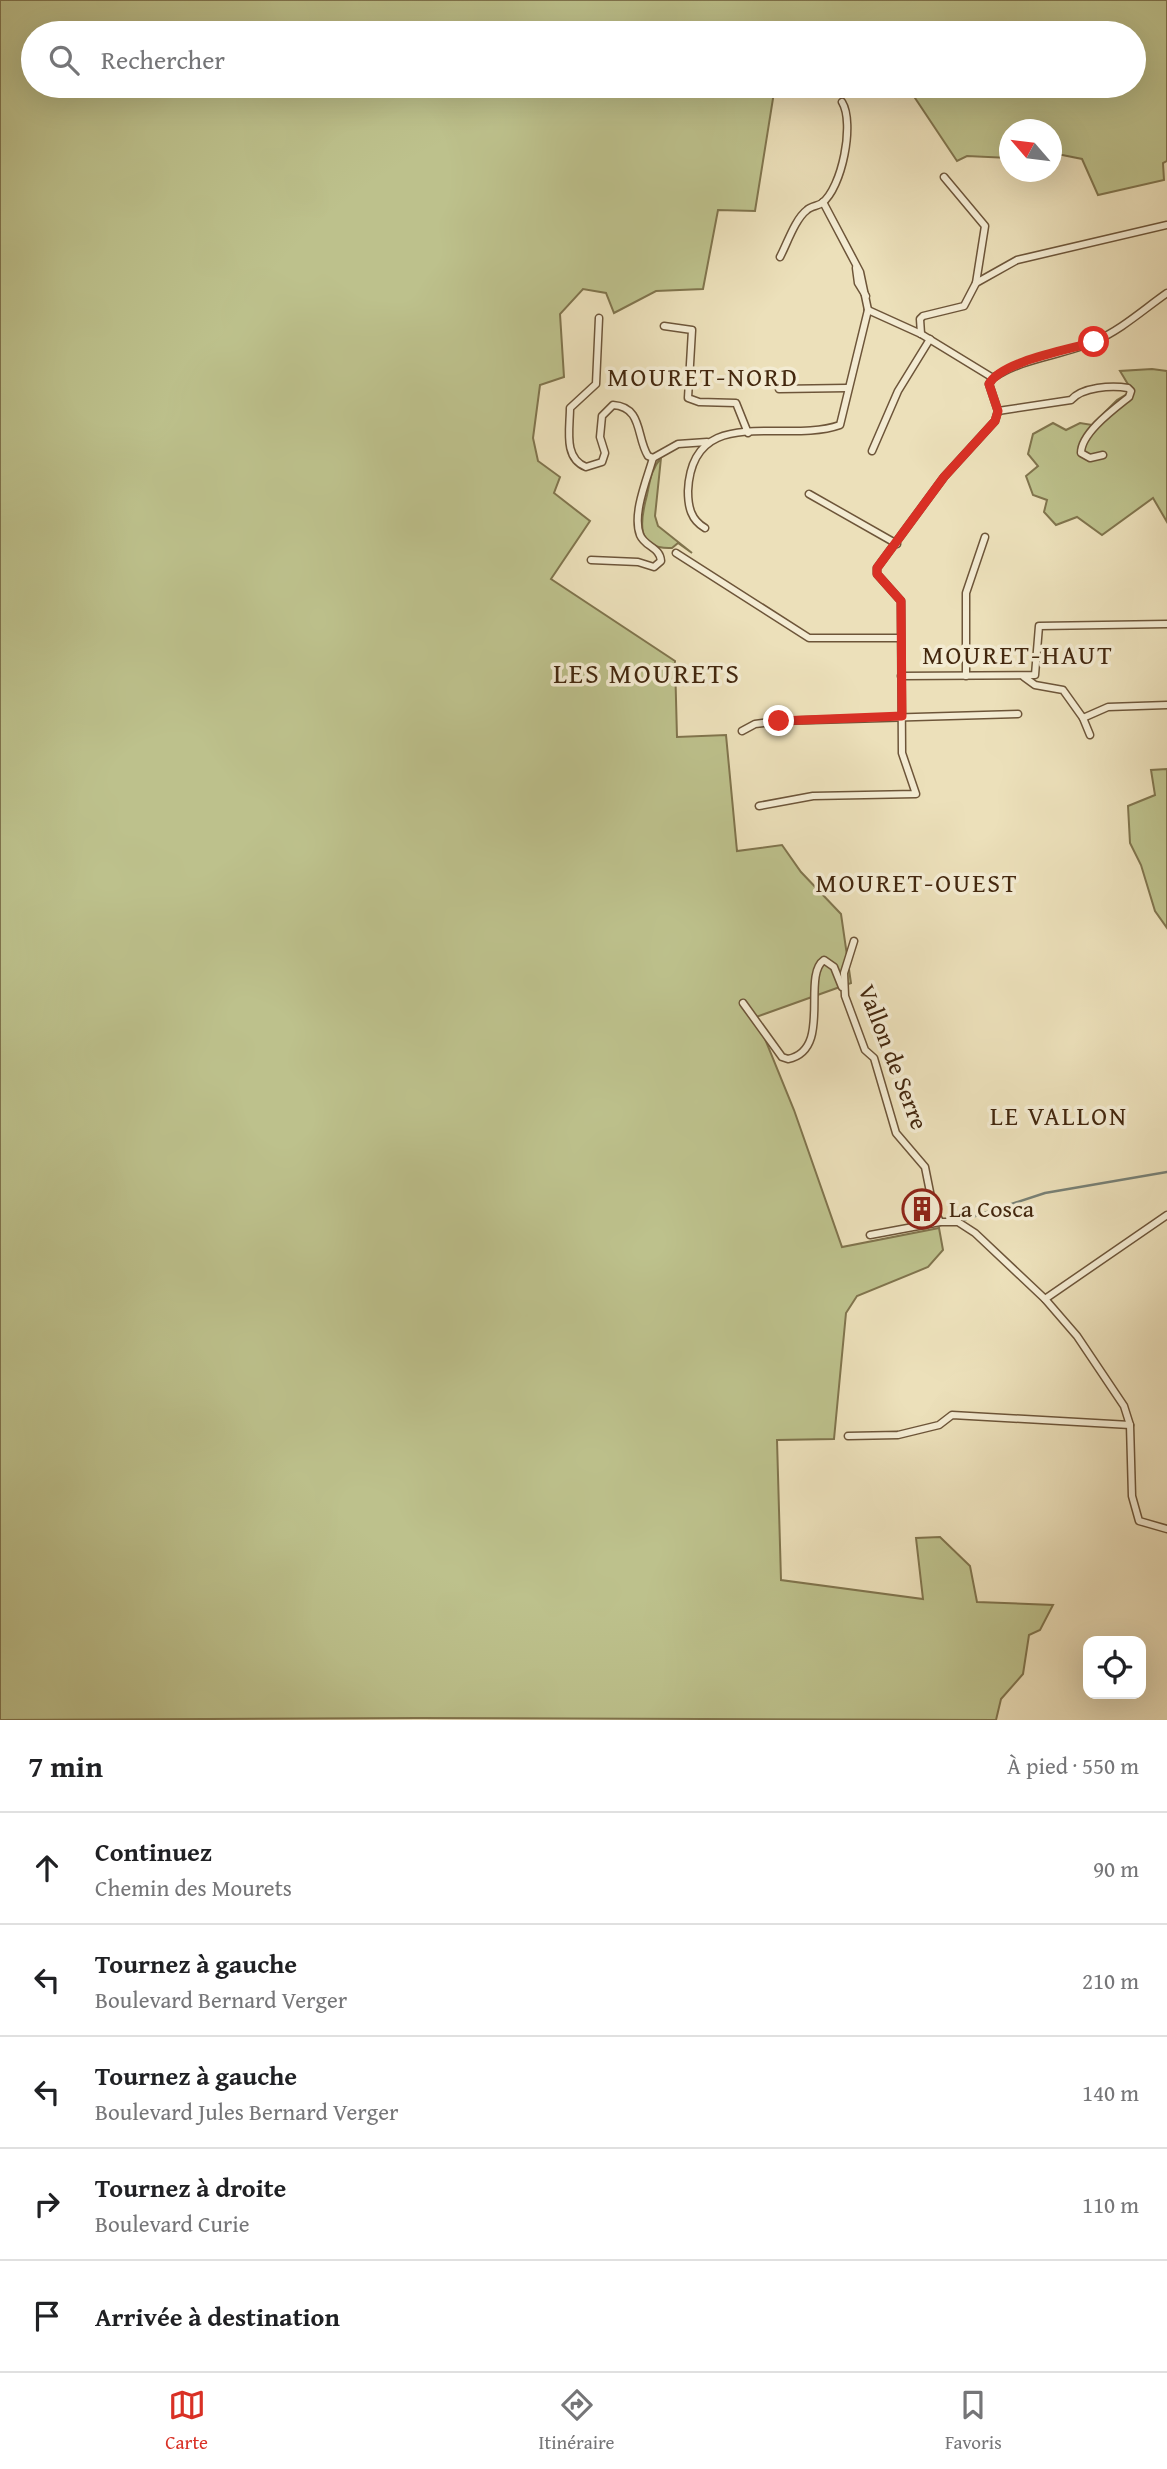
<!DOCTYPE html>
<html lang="fr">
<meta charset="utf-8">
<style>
:root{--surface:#fff;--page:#f6f6f6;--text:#202124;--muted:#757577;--line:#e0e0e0;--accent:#d93025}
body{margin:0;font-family:"Gentium Book Plus",serif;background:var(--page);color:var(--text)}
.controls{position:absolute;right:21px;bottom:21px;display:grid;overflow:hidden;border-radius:14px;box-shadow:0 7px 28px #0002}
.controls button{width:63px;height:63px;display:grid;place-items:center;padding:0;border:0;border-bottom:2px solid var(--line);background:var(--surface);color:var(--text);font:35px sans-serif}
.compass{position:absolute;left:999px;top:119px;width:63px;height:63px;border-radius:50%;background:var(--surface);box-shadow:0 7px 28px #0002;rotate:298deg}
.stop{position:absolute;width:21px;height:21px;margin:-16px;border:5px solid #d93025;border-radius:50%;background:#fff}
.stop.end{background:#d93025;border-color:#fff;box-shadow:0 2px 7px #0008}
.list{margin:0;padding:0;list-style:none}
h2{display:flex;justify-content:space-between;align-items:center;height:91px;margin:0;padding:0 28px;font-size:30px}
h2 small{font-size:23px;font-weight:400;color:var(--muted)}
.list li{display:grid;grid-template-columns:46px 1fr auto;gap:21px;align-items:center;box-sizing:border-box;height:112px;padding:0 28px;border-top:2px solid var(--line)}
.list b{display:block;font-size:26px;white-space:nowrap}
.list p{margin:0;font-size:23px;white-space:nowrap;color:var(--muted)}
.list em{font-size:23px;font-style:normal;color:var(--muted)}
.icon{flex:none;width:38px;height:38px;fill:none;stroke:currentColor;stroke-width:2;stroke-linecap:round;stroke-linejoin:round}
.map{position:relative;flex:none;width:1167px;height:1720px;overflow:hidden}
.search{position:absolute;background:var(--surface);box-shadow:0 7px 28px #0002;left:21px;right:21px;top:21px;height:77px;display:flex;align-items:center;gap:18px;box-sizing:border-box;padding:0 24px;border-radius:38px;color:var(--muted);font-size:26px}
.sheet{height:651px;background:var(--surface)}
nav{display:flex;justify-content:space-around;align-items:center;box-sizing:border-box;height:98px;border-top:2px solid var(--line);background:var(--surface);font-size:19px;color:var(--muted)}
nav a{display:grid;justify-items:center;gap:4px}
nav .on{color:var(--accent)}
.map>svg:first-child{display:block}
.green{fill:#bdc18c;stroke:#80744d;stroke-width:2}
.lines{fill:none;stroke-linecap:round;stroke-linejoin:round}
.stream{stroke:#788075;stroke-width:2.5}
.street-casing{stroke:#6d5539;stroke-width:9}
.street{stroke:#f3ebd2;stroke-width:6}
.route{stroke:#d93025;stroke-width:9}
.labels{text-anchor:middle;stroke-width:7;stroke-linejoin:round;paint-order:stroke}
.street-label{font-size:24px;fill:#43270e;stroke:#f3ebd2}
.poi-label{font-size:24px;fill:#43270e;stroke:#f3ebd2;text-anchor:start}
.neighbourhood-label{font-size:26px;letter-spacing:2px;fill:#43270e;stroke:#f3ebd2}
.quarter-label{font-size:28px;letter-spacing:2px;fill:#43270e;stroke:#f3ebd2}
</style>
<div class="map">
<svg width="1167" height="1720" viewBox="0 0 1167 1720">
<rect width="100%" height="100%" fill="#ece0ba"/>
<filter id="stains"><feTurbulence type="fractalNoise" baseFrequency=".00286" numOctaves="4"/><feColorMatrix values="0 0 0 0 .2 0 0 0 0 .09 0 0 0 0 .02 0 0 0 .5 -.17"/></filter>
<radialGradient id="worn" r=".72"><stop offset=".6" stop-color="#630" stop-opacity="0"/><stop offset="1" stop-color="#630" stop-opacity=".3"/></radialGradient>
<g class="green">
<path d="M0,0H1167V161L1163,163L1164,180L1098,195L1082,159L1052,153V130H1010L1009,158L967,156L957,161L907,86H901H1134V33H33V86H775L755,211L718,210L703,289L656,291L614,313L606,293L583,289L560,314L564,377L540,385L533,438L538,461L560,477L554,493L590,521L551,579L675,661L677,737L726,735L737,851L782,845L801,872L841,914L851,983L756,1017L794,1110L842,1247L939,1228L943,1250L928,1267L857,1296L846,1313L834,1439L777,1440L781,1580L923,1599L916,1538L940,1537L970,1566L977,1602L1053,1605L1040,1630L1029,1635L1023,1674L1001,1699L996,1720L418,1718L0,1720Z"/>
<path d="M1152,369L1167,371V522L1153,498L1102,535L1077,517L1056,525L1044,512L1047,500L1033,495L1026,476L1038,466L1028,454L1033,434L1053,423L1066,430L1080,423L1092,425L1117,400L1132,391L1120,371Z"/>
<path d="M661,458L655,516L658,526L692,553L678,543L672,548C635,550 640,521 647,495C650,481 651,469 661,458Z"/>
<path d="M1167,769V928L1155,911L1141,865L1130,843L1128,806L1155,795L1151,770Z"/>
</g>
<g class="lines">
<path class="stream" d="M963,1220L1045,1193L1167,1172"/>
<g class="street-casing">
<g id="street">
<path d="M944,177L985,226L976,283"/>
<path d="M823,202L860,272L868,310"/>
<path d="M780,257C787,244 795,219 807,210C811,206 818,206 822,203C842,188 855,123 842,102"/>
<path d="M856,268L858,283L866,296"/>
<path d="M868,310L921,334L993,378"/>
<path d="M599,318L596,384L570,408C570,429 563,458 586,467L602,462L605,453L600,437L602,416L613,405C643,407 636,437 648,456L653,458L678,444L707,442"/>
<path d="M664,326L692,330L688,398L699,402L736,403L748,433"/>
<path d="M921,334L920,319L923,316L964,306L976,283L1017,260L1167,225"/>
<path d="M993,378C1024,357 1062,356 1095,341C1121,330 1144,309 1167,293"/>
<path d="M779,389L847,388"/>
<path d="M998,411L1071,400C1082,387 1112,385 1128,388L1131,391L1129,397C1114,409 1081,433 1081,453L1090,458L1103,455"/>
<path d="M872,451L898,391L930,339"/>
<path d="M809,494L897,544"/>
<path d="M705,528C691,520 688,507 688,491C692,401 784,445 840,425L868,310"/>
<path d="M676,553L809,638H900"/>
<path d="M591,560L638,562L654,567L661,561C660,547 645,547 640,535C632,514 647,479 653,458"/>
<path d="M901,676L1035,675L1039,626L1167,624"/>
<path d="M966,676V593L985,537"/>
<path d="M1024,677L1035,685L1063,690L1083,718L1108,707L1167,705"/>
<path d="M1083,718L1090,735"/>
<path d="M742,731L755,724L779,721L1018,714"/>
<path d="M759,806L813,796L916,794L902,753L901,601L877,574V568L944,477L995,421L998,411L989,384L993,378"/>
<path d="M854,941L844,973L845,996L865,1050L874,1058L896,1133L925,1167L933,1207L940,1222"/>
<path d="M743,1003L782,1057L788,1059C833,1050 801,976 824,960L834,967L842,987"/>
<path d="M870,1235L940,1222H958L975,1233L1045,1299L1077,1336L1124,1406L1130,1425L1132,1496L1139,1521L1167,1529"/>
<path d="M1045,1299L1167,1215"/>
<path d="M848,1436L898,1435L939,1425L952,1415L1130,1425"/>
</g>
</g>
<use href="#street" class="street"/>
</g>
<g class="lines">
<path class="route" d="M779,721L902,716L901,601L877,574V568L944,477L995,421L998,411L989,384C1002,361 1068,350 1094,342"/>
</g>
<defs>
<g id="building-ring" transform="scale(2.0125)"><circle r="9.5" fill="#f3ebd2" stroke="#8f2418" stroke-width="1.5"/><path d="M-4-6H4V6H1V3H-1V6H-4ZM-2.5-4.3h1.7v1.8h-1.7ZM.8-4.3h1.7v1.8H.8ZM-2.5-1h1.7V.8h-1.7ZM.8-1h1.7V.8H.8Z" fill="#8f2418"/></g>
</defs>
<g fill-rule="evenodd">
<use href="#building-ring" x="922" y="1209"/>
</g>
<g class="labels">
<g class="street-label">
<text transform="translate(893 1057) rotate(69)" y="8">Vallon de Serre</text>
</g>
<g class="poi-label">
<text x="949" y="1217">La Cosca</text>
</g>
<g class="neighbourhood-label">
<text x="703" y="386">MOURET-NORD</text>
<text x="1018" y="664">MOURET-HAUT</text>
<text x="917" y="892">MOURET-OUEST</text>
<text x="1059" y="1125">LE VALLON</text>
</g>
<g class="quarter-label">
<text x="647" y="683">LES MOURETS</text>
</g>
</g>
<rect width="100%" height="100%" filter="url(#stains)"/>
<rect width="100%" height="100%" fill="url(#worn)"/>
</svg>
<div class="controls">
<button><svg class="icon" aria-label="locate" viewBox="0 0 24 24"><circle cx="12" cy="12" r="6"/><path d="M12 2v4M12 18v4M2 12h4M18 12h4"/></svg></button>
</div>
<svg class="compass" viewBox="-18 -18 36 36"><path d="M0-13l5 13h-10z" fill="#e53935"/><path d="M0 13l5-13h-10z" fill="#757577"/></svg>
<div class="stop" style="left:1094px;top:342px"></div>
<div class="stop end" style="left:779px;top:721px"></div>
<div class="search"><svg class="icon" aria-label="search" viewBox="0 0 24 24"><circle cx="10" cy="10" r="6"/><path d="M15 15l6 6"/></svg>Rechercher</div>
</div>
<section class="sheet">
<h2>7 min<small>À pied · 550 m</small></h2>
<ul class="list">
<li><svg class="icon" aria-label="ahead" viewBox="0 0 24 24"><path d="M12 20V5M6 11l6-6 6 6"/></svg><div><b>Continuez</b><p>Chemin des Mourets</p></div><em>90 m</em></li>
<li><svg class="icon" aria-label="left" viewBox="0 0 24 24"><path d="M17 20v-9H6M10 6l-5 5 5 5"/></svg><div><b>Tournez à gauche</b><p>Boulevard Bernard Verger</p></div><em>210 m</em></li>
<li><svg class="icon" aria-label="left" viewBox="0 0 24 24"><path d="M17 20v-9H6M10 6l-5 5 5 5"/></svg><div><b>Tournez à gauche</b><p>Boulevard Jules Bernard Verger</p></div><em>140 m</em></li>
<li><svg class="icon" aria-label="right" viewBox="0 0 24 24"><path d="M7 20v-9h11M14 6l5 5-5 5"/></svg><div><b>Tournez à droite</b><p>Boulevard Curie</p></div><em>110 m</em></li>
<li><svg class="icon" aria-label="arrive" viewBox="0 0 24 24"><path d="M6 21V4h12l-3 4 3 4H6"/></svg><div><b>Arrivée à destination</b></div></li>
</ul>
</section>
<nav>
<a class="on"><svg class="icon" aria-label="map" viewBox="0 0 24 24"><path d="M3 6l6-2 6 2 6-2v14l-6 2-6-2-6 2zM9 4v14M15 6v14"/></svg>Carte</a>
<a><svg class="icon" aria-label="directions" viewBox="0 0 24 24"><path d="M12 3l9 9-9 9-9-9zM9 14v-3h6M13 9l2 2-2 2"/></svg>Itinéraire</a>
<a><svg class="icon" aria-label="saved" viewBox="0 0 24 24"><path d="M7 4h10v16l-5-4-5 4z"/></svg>Favoris</a>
</nav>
